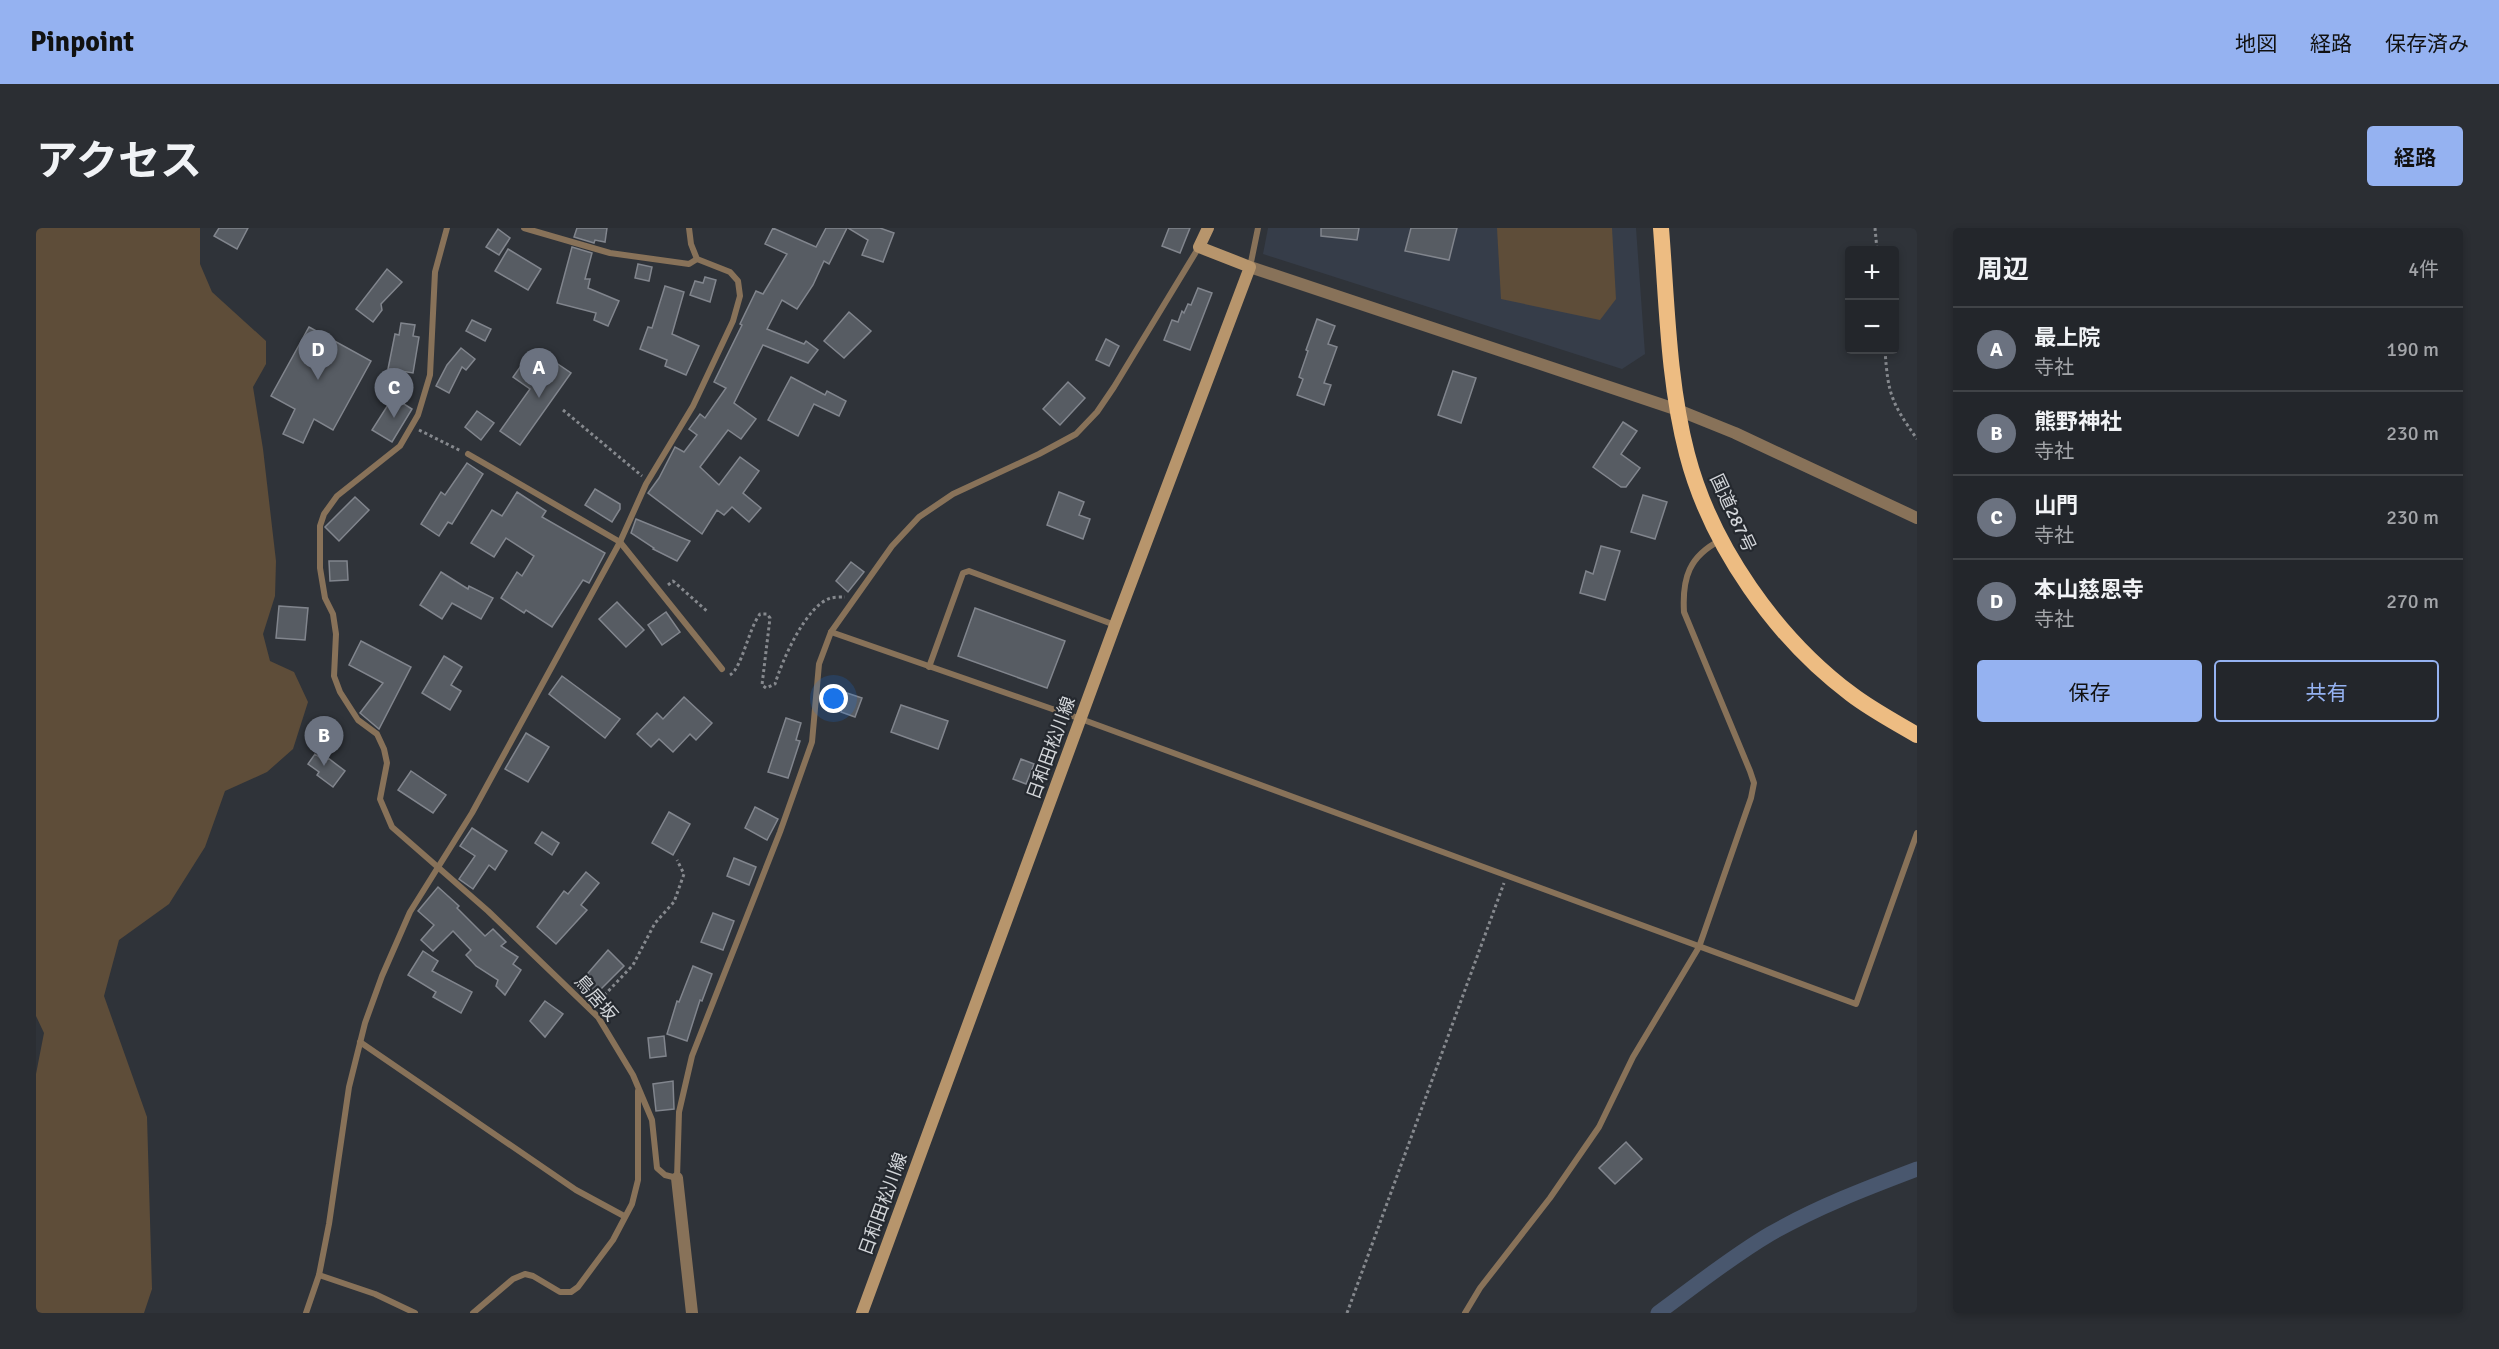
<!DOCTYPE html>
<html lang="ja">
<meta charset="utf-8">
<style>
:root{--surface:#23262b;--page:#2b2e33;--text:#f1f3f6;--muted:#a3a5a9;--line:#404347;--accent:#95b2f1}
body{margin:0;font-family:Signika,"Noto Sans JP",sans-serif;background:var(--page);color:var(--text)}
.controls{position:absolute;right:18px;top:18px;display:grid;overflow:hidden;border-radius:6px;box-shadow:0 3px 9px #0003}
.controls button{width:54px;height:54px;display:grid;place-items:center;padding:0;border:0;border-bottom:2px solid var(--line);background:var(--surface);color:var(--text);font:30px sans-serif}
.you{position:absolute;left:798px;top:471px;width:21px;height:21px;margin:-15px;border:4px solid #fff;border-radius:50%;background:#1a73e8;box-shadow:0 0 0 9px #1a73e833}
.badge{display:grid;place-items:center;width:39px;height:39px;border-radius:50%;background:var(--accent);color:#fff;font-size:20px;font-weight:700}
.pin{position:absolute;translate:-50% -50px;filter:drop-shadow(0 2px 3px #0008)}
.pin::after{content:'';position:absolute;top:32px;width:21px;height:18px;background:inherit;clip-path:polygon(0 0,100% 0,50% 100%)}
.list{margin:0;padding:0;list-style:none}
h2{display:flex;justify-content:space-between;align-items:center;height:78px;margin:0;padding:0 24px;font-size:26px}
h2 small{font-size:20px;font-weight:400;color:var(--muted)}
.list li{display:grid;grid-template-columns:39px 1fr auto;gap:18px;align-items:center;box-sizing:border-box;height:84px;padding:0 24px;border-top:2px solid var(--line)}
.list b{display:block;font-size:22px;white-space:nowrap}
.list p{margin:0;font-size:20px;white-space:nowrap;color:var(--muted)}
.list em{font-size:20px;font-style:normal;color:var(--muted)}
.actions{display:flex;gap:12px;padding:18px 24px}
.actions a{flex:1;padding:14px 0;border:2px solid var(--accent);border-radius:6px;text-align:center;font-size:21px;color:var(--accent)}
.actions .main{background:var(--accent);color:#111}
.map{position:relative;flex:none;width:1881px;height:1085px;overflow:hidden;border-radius:6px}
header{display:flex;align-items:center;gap:36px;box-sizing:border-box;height:84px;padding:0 30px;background:var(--accent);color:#111}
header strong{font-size:28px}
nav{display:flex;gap:33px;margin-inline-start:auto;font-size:21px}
.intro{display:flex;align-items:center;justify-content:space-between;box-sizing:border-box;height:144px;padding:0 36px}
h1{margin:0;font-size:42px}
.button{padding:15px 27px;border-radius:6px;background:var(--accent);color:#111;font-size:21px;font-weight:700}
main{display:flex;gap:36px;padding:0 36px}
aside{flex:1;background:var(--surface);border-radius:6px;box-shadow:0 3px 9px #0003}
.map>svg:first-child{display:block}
.built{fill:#363d49}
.green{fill:#5e4d39}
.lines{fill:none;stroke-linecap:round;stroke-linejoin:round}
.canal{stroke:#49576e;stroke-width:15}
.building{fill:#575c63;stroke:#81858d;stroke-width:1.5}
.path{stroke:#86898e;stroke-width:3;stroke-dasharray:3 3;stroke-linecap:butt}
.service{stroke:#887259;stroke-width:6}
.minor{stroke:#887259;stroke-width:12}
.tertiary{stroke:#887259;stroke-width:12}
.secondary{stroke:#b7956c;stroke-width:12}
.trunk{stroke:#edbc82;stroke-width:16}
.labels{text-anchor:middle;stroke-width:4.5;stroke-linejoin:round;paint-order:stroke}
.street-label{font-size:18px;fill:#d2d5d9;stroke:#25292f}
</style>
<header>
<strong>Pinpoint</strong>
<nav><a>地図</a><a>経路</a><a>保存済み</a></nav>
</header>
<div class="intro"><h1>アクセス</h1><a class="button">経路</a></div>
<main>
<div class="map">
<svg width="1881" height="1085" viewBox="0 0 1881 1085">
<rect width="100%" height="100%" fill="#2f3339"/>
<path class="built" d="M1232,0H1600L1609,126L1586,141L1227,26Z"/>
<g class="green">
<path d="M0,0H164V36L176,64L230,113V136L217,159L227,221L240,333L239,368L227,406L234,433L258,444L272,474L257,521L231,544L189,563L169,619L133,676L83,712L68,768L111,889L116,1061L108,1085H0V846L8,805L0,788Z"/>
<path d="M1461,0H1576L1580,71L1564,92L1465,71Z"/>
</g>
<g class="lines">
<path class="canal" d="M1622,1085C1659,1058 1695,1029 1734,1006C1781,979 1831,960 1881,941"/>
</g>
<g class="building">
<path d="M183,0H212L201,21L178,8Z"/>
<path d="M541,0H571L569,14L559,12L558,15L538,9Z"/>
<path d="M737,0L780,19L790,0H811L793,36L788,33L777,57L761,81L746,72L731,101L768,116L770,113L782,122L772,135L727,117L698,175L720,191L705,211L692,202L664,239L683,257L704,229L723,243L707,265L725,280L713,294L696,279L688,287L681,282L666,306L612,265L623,250L639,219L648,224L661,207L653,201L664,186L669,190L690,160L678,154L706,97L704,96L720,63L727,66L751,26L729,16Z"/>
<path d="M812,0H844L858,5L847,34L826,27L832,12Z"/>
<path d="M1133,0H1154L1144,25L1126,18Z"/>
<path d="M1285,0H1323L1321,12L1285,8Z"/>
<path d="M1375,0H1421L1413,32L1369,23Z"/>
<path d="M462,1L474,10L463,27L450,19Z"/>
<path d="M536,19L556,25L549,51H554L552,60L583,73L572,98L558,92L560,85L521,75Z"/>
<path d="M472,21L505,41L492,62L459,43Z"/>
<path d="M602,36L616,39L613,53L599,50Z"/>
<path d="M351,41L366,54L345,76L346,82L337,94L320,81Z"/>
<path d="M669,49L680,52L674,74L654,67L659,53L667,55Z"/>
<path d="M629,58L648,64L636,106L663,118L650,147L629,138L631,132L604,121L612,99L616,100Z"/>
<path d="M1162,60L1176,65L1154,122L1128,112L1136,92L1142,94L1146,83L1148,85L1152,76L1155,77Z"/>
<path d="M813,84L835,103L808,130L788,113Z"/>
<path d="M1281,91L1299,98L1292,116L1301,119L1288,155L1295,157L1288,177L1261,167L1267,151L1263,149L1272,123L1270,122Z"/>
<path d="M436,92L455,101L449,113L430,103Z"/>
<path d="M365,95L379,97L377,108L383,109L377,145L352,141L359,106L363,107Z"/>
<path d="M273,99L335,133L297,202L278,191L267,215L247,206L259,181L235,168Z"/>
<path d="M1070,111L1083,118L1073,138L1060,132Z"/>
<path d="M425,120L439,131L430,142L426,139L413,165L400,158L411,137Z"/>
<path d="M513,130L535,145L484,217L464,203L494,161L477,149L487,135L502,146Z"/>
<path d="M1417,143L1440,150L1425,195L1402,187Z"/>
<path d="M755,149L789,167L791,163L810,173L803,188L778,176L762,208L732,192Z"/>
<path d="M1032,154L1049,170L1024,197L1007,181Z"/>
<path d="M357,169L376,181L356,214L336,202Z"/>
<path d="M441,183L458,195L445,212L429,199Z"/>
<path d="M1587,194L1601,203L1585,226L1604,240L1590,259H1585L1557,239Z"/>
<path d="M431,235L447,246L416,296L412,294L403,308L385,296L405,264L409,267Z"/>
<path d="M559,261L584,276V281L576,294L549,277Z"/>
<path d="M481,264L510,283L506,289L569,325L553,355L547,352L516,399L490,382L488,385L465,370L481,344L486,348L498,328L470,310L458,329L435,315L456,282L466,288Z"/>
<path d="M1023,264L1048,274L1043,287L1054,291L1047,311L1011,297Z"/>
<path d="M1607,267L1631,274L1619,311L1595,304Z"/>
<path d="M319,269L333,282L303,313L289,299Z"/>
<path d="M600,291L654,313L641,333L617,321L618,320L595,305Z"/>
<path d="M1565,318L1584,323L1569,372L1544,365L1550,343L1557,346Z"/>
<path d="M293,333H311L312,352L294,353Z"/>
<path d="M815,334L828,344L812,364L800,353Z"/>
<path d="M405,344L432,361L433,358L457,370L445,391L416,375L406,391L384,377Z"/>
<path d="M581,374L608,402L590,419L563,391Z"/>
<path d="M243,378L272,380L269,412L240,410Z"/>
<path d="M939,380L1029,413L1011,460L922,428Z"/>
<path d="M630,384L644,404L626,417L612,397Z"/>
<path d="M325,413L375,439L343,501L324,485L347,455L313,437Z"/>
<path d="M408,428L426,439L415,457L425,463L414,482L386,465Z"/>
<path d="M526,448L584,491L569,510L513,466Z"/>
<path d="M811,465L826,470L819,489L805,484Z"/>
<path d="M648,469L676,495L660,512L654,506L637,524L623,511L615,519L601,506L621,485L627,491Z"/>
<path d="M865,477L912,493L902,521L855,504Z"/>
<path d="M750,490L765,495L760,512L764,513L752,550L732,544Z"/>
<path d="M490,505L513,519L492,554L469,541Z"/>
<path d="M279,526L290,534L292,530L309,543L297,559L281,547L283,544L272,536Z"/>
<path d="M985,531L998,536L990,556L977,551Z"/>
<path d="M375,543L410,567L397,585L362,562Z"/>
<path d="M719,579L742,591L731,612L709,600Z"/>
<path d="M633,584L654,596L637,627L616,615Z"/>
<path d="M436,600L471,623L459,642L453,637L437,661L423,651L439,628L424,618Z"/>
<path d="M506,604L523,615L516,627L499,615Z"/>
<path d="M698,630L720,639L713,657L691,648Z"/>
<path d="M550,644L563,655L545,677L551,682L520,716L501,699L528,663L532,666Z"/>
<path d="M402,659L423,678L421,680L449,708L457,701L470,714L465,718L482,729L477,736L485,742L469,767L460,758L462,752L440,738L430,727L435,722L417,703L397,723L385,712L398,697L382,683Z"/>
<path d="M677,685L698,693L687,722L665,714Z"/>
<path d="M572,722L588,738L565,761L563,759L552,770L540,759Z"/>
<path d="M387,723L402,733L396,743L436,764L425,785L397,769L400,764L372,747Z"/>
<path d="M657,738L676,746L666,773L664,772L651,813L631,806L641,773L643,774Z"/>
<path d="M509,773L527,786L509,809L494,793Z"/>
<path d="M628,808L630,828L614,830L612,810Z"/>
<path d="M637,853L638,881L620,883L617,856Z"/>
<path d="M1590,914L1606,931L1579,956L1563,940Z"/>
</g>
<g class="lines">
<g class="path">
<path d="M1839,0L1841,22"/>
<path d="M1849,122C1852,166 1855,174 1881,211"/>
<path d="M527,182L606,248"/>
<path d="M383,202L425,223"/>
<path d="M632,357L637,353L672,384"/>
<path d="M694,447C706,440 712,402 724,386H731L734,390L726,457L730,460L739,456C746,433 770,377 795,370C799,369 805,369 809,369"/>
<path d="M560,776L597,737L619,695L638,674L648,646L641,632"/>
<path d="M1311,1085L1468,655"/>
</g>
<g class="service">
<path d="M411,0L399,44L394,147L382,187L364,218L301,268L288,286L284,298V340L289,370L297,386L300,406L298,448L304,464L322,492L341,506L348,521L351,535L344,571L356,599L452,683L562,789L597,847L616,892L621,940L629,947L641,950L643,884L656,828L744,604L776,514L783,436L795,404L856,318L883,289L917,266L1003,226L1040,206L1061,184L1078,159L1163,19"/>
<path d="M488,0L574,25L653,36L661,31"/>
<path d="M1214,39L1222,0"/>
<path d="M432,226L584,314L686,441"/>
<path d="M795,404L1045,491L1820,776L1881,605"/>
<path d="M893,439L927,345L933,343L1079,397"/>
<path d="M324,814L540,962L588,988"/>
<path d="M283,1047L339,1066L379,1085"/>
<path d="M270,1085L283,1047L293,996L313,859L329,795L346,748L374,684L436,585L584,314L610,256L657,178L697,93L704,68L702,53L694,44L661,31L655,16L653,0"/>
<path d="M437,1085L477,1051L489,1046L497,1048L524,1064H535L542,1059L562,1032L577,1012L596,976L602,952V863"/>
<path d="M1429,1085L1444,1060L1514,970L1563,899L1597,829L1663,719L1715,570L1718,555L1714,543L1648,384C1646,350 1653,328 1685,312"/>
</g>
<g class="minor">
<path d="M1642,182L1699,205L1881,290"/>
<path d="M641,950L656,1085"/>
</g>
<path class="tertiary" d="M1214,39L1642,182"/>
<path class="secondary" d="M826,1085L1079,397L1214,39L1163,19L1172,0"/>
<path class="trunk" d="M1625,0C1631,75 1632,153 1651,226C1675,318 1740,410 1815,466C1836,482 1859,494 1881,507"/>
</g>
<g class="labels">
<g class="street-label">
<text transform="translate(1697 285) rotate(65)" y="6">国道287号</text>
<text transform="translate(1015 520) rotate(-70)" y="6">日和田松川線</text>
<text transform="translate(560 770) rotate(49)" y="6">鳥居坂</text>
<text transform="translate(847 976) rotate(-70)" y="6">日和田松川線</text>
</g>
</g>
</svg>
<div class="controls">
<button>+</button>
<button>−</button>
</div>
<div class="you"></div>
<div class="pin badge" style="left:503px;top:170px;background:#6b7280">A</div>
<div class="pin badge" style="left:288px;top:538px;background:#6b7280">B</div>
<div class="pin badge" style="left:358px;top:190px;background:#6b7280">C</div>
<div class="pin badge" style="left:282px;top:152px;background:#6b7280">D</div>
</div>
<aside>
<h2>周辺<small>4件</small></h2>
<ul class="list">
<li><span class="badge" style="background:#6b7280">A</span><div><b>最上院</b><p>寺社</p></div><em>190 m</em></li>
<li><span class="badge" style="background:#6b7280">B</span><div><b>熊野神社</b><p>寺社</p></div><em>230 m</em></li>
<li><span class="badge" style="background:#6b7280">C</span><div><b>山門</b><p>寺社</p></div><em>230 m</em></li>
<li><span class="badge" style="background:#6b7280">D</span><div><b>本山慈恩寺</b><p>寺社</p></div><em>270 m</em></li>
</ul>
<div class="actions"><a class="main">保存</a><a>共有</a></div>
</aside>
</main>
